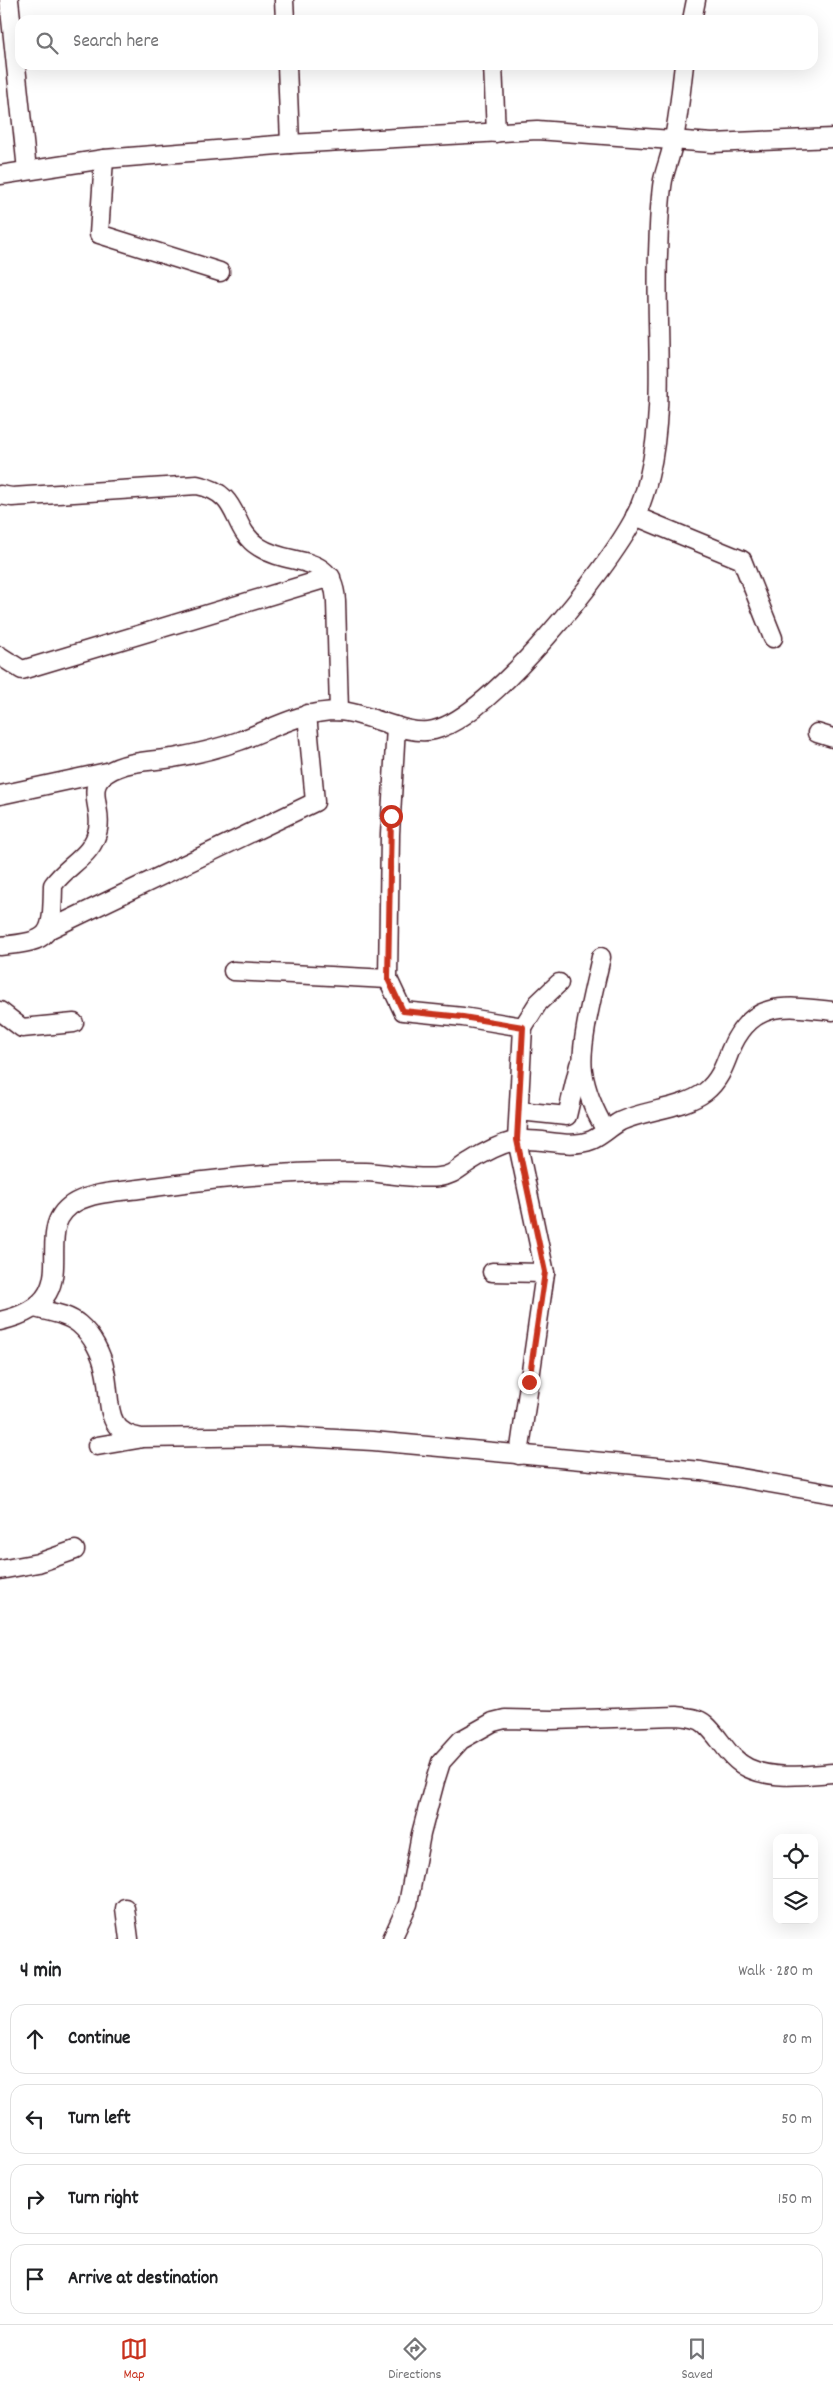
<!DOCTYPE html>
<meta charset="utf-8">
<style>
:root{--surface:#fff;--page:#f2f2f2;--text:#202124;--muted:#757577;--line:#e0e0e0;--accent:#c8321e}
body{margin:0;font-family:Dekko,sans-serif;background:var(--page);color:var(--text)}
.controls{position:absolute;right:15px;bottom:15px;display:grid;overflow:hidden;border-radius:10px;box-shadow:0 5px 20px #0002}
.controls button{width:45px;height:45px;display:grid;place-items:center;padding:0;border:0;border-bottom:1px solid var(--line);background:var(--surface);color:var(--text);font:25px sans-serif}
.stop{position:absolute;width:15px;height:15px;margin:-11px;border:4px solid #c8321e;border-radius:50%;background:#fff}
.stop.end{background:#c8321e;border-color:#fff;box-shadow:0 1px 5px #0008}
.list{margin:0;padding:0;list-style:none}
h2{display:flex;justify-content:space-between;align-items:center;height:65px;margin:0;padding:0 20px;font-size:21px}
h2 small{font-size:16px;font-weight:400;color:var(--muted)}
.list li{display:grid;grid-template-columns:32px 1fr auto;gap:15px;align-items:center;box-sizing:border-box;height:70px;margin:0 10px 10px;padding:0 10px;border:1px solid var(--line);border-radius:15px}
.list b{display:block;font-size:19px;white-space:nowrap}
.list em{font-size:16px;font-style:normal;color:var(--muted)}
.icon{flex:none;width:28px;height:28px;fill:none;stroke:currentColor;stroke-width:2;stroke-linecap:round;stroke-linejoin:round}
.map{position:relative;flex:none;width:833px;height:1939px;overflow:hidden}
.search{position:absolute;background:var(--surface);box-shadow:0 5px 20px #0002;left:15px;right:15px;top:15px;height:55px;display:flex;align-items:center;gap:12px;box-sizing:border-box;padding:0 18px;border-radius:15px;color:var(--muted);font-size:19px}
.sheet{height:385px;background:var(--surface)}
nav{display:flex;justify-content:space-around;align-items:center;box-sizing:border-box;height:70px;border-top:1px solid var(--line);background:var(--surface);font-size:14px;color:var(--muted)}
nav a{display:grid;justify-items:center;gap:2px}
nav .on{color:var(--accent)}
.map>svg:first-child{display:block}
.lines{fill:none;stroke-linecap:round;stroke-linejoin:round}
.street-casing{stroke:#4a1f2b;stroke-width:21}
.street{stroke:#fff;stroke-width:18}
.route{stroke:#c8321e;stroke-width:6}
</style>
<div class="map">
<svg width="833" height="1939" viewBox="0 0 833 1939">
<rect width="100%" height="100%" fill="#fff"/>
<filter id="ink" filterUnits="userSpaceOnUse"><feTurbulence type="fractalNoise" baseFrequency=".02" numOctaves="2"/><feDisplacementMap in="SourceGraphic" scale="10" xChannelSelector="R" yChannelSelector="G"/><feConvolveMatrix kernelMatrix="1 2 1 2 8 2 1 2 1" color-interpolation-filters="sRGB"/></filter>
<g filter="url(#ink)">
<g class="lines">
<g class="street-casing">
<g id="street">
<path d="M9,0L27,170"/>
<path d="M284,0L285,20"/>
<path d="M692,20L696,0"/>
<path d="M287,65L290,144"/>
<path d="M493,65L496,133"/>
<path d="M104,159L99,234L220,272"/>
<path d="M0,175L104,159L290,144L537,130L712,143L833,138"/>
<path d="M0,495L12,497L197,485C243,494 229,528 259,547C291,568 333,551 336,601L339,711"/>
<path d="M635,516L742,560L773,638"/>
<path d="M0,656L22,670L331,577"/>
<path d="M396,726L390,834L388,979L403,1011L463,1017L523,1027L517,1140L545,1273L519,1455"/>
<path d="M817,733L833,738"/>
<path d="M0,795L107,772"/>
<path d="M50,929L315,802L307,714"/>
<path d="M0,946C53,941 52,936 53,885C68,864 93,856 98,829C103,808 84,787 107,773C125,761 152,761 173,758C195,754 217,749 239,741C272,729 301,711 338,711C368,712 406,737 434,730C491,717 608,569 635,517C641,505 646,489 649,476C666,407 655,325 658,254C659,230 659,204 663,180C666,166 672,153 674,138C679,114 681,89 684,65"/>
<path d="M601,957C595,986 579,1044 583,1071C586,1093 595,1112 606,1131"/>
<path d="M233,971L388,979"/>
<path d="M0,1011L22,1028L74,1023"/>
<path d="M523,1027L538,1003L559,983"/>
<path d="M519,1111L567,1116L579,1065"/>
<path d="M492,1272L545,1273"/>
<path d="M35,1308C49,1312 67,1314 79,1324C92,1335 102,1354 105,1371C112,1400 102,1432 141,1438L282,1436L373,1441L701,1471L833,1494"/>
<path d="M0,1321C95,1300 24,1230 76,1202C95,1192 118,1192 139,1189C213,1179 290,1170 365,1172C390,1173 415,1180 439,1177C452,1176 459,1168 469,1162C483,1153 498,1145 514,1141C540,1136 567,1150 592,1140C603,1135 611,1126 621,1121C646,1110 684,1108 705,1092C719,1081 724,1067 730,1051C751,999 786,1006 833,1011"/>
<path d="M97,1446L138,1439"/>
<path d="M0,1570L38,1563L75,1550"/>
<path d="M125,1908L129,1939"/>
<path d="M392,1939L408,1904L421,1834L435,1781L441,1762L461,1740L493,1722L505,1719L552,1720L676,1716C685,1717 697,1717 705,1724C721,1738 728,1758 748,1768C773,1780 807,1775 833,1773"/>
</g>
</g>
<use href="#street" class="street"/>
</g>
</g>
<g class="lines" filter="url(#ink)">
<path class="route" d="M391,816L388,979L403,1011L463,1017L523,1027L517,1140L545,1272L529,1382"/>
</g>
</svg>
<div class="controls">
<button><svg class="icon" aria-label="locate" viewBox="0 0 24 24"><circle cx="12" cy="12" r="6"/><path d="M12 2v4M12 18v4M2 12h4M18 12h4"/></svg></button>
<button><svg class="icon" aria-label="layers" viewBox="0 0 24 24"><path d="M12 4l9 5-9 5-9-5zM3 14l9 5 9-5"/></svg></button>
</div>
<div class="stop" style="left:391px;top:816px"></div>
<div class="stop end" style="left:529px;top:1382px"></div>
<div class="search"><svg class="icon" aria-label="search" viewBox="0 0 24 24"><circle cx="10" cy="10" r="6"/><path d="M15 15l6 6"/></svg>Search here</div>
</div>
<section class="sheet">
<h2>4 min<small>Walk · 280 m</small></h2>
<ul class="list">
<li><svg class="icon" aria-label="ahead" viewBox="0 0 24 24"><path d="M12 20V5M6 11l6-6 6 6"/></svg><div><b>Continue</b></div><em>80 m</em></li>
<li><svg class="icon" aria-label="left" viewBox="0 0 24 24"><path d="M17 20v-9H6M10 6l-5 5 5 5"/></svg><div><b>Turn left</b></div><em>50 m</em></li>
<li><svg class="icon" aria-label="right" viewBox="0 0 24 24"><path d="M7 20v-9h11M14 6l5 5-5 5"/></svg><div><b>Turn right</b></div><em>150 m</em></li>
<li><svg class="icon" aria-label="arrive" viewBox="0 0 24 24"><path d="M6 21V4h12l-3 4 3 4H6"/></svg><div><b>Arrive at destination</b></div></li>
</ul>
</section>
<nav>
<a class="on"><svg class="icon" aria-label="map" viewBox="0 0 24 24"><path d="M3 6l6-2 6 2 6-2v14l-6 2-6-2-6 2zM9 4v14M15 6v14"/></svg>Map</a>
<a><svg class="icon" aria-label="directions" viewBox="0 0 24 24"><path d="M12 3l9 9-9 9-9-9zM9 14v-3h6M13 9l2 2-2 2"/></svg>Directions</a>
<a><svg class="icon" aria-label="saved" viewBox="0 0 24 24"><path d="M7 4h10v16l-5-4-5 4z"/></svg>Saved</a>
</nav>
